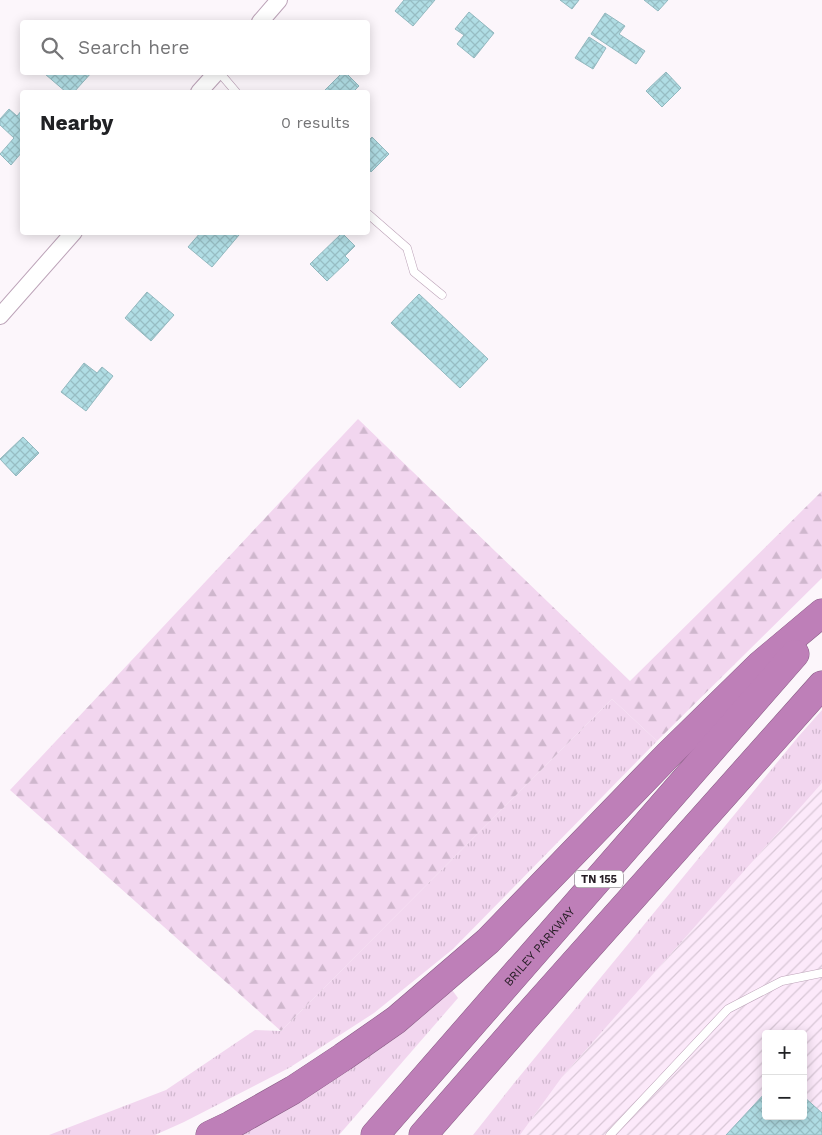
<!DOCTYPE html>
<meta charset="utf-8">
<style>
:root{--surface:#fff;--page:#f2f2f2;--text:#202124;--muted:#757577;--line:#e0e0e0}
body{margin:0;font-family:"Work Sans",sans-serif;background:var(--page);color:var(--text)}
.controls{position:absolute;right:15px;bottom:15px;display:grid;overflow:hidden;border-radius:5px;box-shadow:0 2px 12px #0003}
.controls button{width:45px;height:45px;display:grid;place-items:center;padding:0;border:0;border-bottom:1px solid var(--line);background:var(--surface);color:var(--text);font:25px sans-serif}
.list{margin:0;padding:0;list-style:none}
h2{display:flex;justify-content:space-between;align-items:center;height:65px;margin:0;padding:0 20px;font-size:21px}
h2 small{font-size:16px;font-weight:400;color:var(--muted)}
.icon{flex:none;width:28px;height:28px;fill:none;stroke:currentColor;stroke-width:2;stroke-linecap:round;stroke-linejoin:round}
.map{position:relative;flex:none;width:822px;height:1135px;overflow:hidden}
.search{position:absolute;background:var(--surface);box-shadow:0 2px 12px #0003;left:20px;top:20px;width:350px;height:55px;display:flex;align-items:center;gap:12px;box-sizing:border-box;padding:0 18px;border-radius:5px;color:var(--muted);font-size:19px}
.panel{position:absolute;background:var(--surface);box-shadow:0 2px 12px #0003;left:20px;top:90px;width:350px;height:145px;border-radius:5px}
.map>svg:first-child{display:block}
.industrial{fill:url(#industrial-furrows);fill-rule:evenodd}
.grass{fill:url(#grass-tufts)}
.forest{fill:url(#forest-firs)}
.building{fill:url(#building-cross-hatch);stroke:#92b8bf}
.lines{fill:none;stroke-linecap:round;stroke-linejoin:round}
.service-casing{stroke:#bca3b8;stroke-width:9}
.minor-casing{stroke:#bca3b8;stroke-width:18}
.motorway-casing{stroke:#895d85;stroke-width:29}
.service{stroke:#fff;stroke-width:8}
.minor{stroke:#fff;stroke-width:16}
.motorway{stroke:#be7fb8;stroke-width:28}
.labels{text-anchor:middle;stroke-width:4;stroke-linejoin:round;paint-order:stroke}
.shield{fill:#fff;stroke:#676166;stroke-width:1}
.shield-label{font-size:11px;font-weight:bold;fill:#261d25}
.street-label{font-size:12px;fill:#261d25;stroke:#fff}
</style>
<div class="map">
<svg width="822" height="1135" viewBox="0 0 822 1135">
<defs>
<pattern id="industrial-furrows" width="10" height="10" patternUnits="userSpaceOnUse" patternTransform="scale(1.25)"><rect width="10" height="10" fill="#fce9fa"/><path d="M-1 1l2-2M0 10L10 0M9 11l2-2" fill="none" stroke="#d8c7d6"/></pattern>
<pattern id="grass-tufts" width="24" height="20" patternUnits="userSpaceOnUse" patternTransform="scale(1.25)"><rect width="24" height="20" fill="#f2d6ef"/><path d="M3 7l-1-3M5 7V3M7 7l1-3M15 17l-1-3M17 17v-4M19 17l1-3" fill="none" stroke="#cfb7cd"/></pattern>
<pattern id="forest-firs" width="22" height="20" patternUnits="userSpaceOnUse" patternTransform="scale(1.25)"><rect width="22" height="20" fill="#f2d6ef"/><path d="M5 1l3.5 6h-7zM16 11l3.5 6h-7z" fill="#cfb7cd"/></pattern>
<pattern id="building-cross-hatch" width="8" height="8" patternUnits="userSpaceOnUse" patternTransform="scale(1.25)"><rect width="8" height="8" fill="#b0dde4"/><path d="M0 0l8 8M0 8l8-8" fill="none" stroke="#97bdc3"/></pattern>
</defs>
<rect width="100%" height="100%" fill="#fcf6fb"/>
<path class="industrial" d="M822,783V1135H520L562,1077ZM766,1034H803V1116H766Z"/>
<g class="grass">
<path d="M612,699L657,741L453,949L374,1013L289,1068L184,1122L155,1135H49L166,1090L255,1030L281,1031Z"/>
<path d="M822,710V783L562,1077L520,1135H473L515,1082L798,737Z"/>
<path d="M450,987L458,998L339,1135H236Z"/>
</g>
<path class="forest" d="M358,419L630,681L822,491V578L657,741L612,699L281,1031L10,790Z"/>
<g class="building">
<path d="M404,0H435L413,26L395,11Z"/>
<path d="M560,0H579L572,9Z"/>
<path d="M644,0H668L658,11Z"/>
<path d="M469,12L494,33L474,58L457,44L464,35L455,29Z"/>
<path d="M605,13L625,26L619,34L645,51L636,64L591,34Z"/>
<path d="M589,37L606,48L593,69L575,58Z"/>
<path d="M46,72H92L74,92H66L45,74Z"/>
<path d="M343,72H345L359,86L353,92H323Z"/>
<path d="M666,72L681,88L662,107L646,91Z"/>
<path d="M9,109L17,116L22,110V152L11,165L0,154L14,138L0,125V119Z"/>
<path d="M372,137L389,154L371,172L368,168V141Z"/>
<path d="M201,232H237L239,235L212,267L188,247Z"/>
<path d="M342,233L355,246L345,256L349,260L327,281L310,264Z"/>
<path d="M147,292L174,315L151,341L125,318Z"/>
<path d="M419,294L488,359L460,388L391,323Z"/>
<path d="M84,363L97,373L102,367L113,376L86,411L61,392Z"/>
<path d="M23,437L39,453L16,476L0,459Z"/>
<path d="M766,1092V1116H803V1096L822,1113V1135H726Z"/>
</g>
<g class="lines">
<g class="service-casing">
<g id="service">
<path d="M219,72L236,92"/>
<path d="M368,214L407,248L414,272L442,295"/>
<path d="M610,1135L728,1009L782,981L822,973"/>
</g>
</g>
<g class="minor-casing">
<g id="minor">
<path d="M260,22L279,0"/>
<path d="M199,92L217,72"/>
<path d="M0,316L74,232"/>
</g>
</g>
<g class="motorway-casing">
<g id="motorway">
<path d="M210,1135L231,1125L293,1090L343,1057L396,1020L488,941L669,754L760,665L822,613"/>
<path id="s1" d="M375,1135L795,654"/>
<path d="M423,1135L527,1016L822,685"/>
</g>
</g>
<use href="#service" class="service"/>
<use href="#minor" class="minor"/>
<use href="#motorway" class="motorway"/>
</g>
<g class="labels">
<rect class="shield" x="575" y="870.5" width="48" height="17" rx="4"/>
<g class="shield-label">
<text x="599" y="883">TN 155</text>
</g>
<g class="street-label">
<text dy="4" stroke="none"><textPath href="#s1" startOffset="250">BRILEY PARKWAY</textPath></text>
</g>
</g>
</svg>
<div class="controls">
<button>+</button>
<button>−</button>
</div>
<div class="search"><svg class="icon" aria-label="search" viewBox="0 0 24 24"><circle cx="10" cy="10" r="6"/><path d="M15 15l6 6"/></svg>Search here</div>
<section class="panel">
<h2>Nearby<small>0 results</small></h2>
<ul class="list">
</ul>
</section>
</div>
